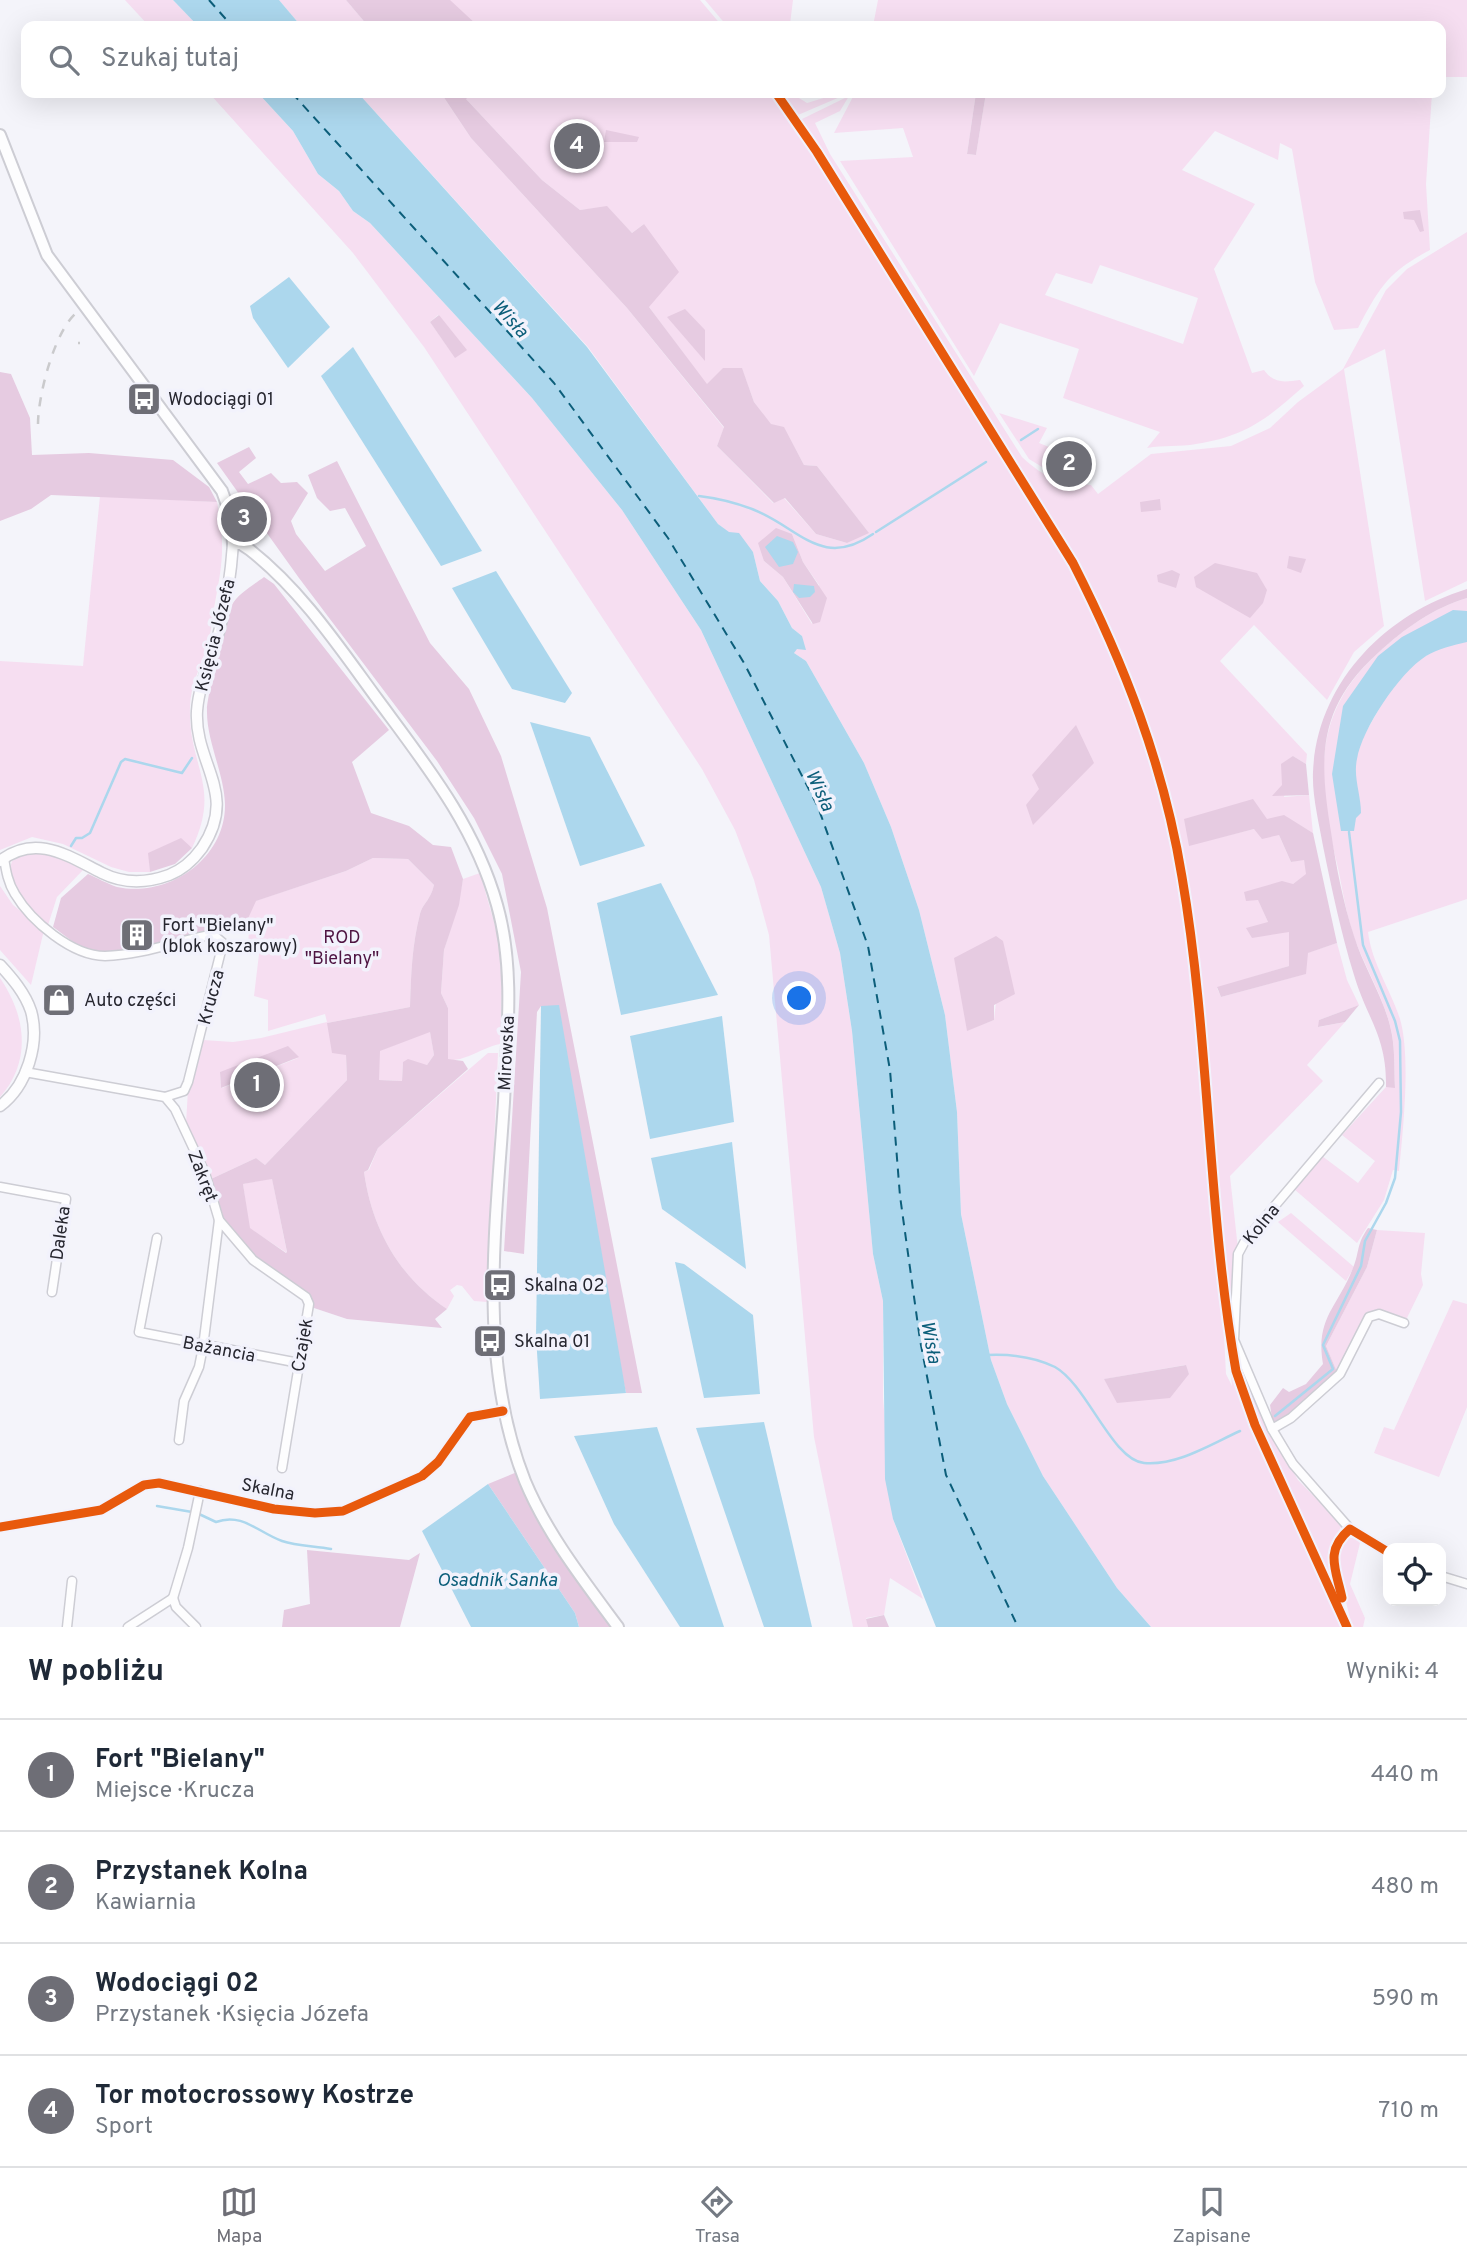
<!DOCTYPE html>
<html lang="pl">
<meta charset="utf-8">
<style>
:root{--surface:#fff;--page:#f2f2f3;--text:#1f2937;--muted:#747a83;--line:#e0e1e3;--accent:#6e6e76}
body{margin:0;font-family:Overpass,sans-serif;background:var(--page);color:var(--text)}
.controls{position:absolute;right:21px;bottom:21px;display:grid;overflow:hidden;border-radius:14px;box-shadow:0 7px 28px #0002}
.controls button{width:63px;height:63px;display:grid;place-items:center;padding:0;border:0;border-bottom:2px solid var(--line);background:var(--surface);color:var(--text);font:35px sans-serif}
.you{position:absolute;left:800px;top:999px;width:24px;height:24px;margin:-18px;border:5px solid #fff;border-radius:50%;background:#1a73e8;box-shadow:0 0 0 10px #1a73e833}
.badge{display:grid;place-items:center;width:46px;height:46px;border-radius:50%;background:var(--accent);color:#fff;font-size:23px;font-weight:700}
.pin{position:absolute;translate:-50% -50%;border:4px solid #fff;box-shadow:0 2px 7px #0006}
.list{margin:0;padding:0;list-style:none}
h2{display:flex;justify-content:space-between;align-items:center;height:91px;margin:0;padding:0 28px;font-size:30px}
h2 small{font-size:23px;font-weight:400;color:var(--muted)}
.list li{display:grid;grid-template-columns:46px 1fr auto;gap:21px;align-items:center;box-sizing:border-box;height:112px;padding:0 28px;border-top:2px solid var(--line)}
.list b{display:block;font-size:26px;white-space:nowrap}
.list p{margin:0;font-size:23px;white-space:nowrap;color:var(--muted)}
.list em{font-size:23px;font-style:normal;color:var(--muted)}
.icon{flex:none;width:38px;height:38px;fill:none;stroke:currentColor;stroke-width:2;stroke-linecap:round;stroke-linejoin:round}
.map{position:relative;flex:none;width:1467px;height:1627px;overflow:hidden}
.search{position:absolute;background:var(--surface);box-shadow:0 7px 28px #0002;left:21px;right:21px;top:21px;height:77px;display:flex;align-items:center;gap:18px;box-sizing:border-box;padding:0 24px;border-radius:14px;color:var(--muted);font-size:26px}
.sheet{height:539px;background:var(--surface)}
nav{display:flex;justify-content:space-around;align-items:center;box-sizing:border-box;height:98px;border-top:2px solid var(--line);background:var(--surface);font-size:19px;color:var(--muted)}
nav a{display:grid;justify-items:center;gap:4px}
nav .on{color:var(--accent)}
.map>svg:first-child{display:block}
.green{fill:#f6def1;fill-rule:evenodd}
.forest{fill:#e6cbe1;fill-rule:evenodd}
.water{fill:#acd7ed}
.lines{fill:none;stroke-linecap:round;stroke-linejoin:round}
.stream{stroke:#acd7ed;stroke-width:2.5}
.ferry{stroke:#0c5e7a;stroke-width:2;stroke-dasharray:9 7;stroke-linecap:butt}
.minor-casing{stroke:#cdcdd4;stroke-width:11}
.tertiary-casing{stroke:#cdcdd4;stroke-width:13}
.secondary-casing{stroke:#cdcdd4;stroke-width:14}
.minor{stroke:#fdfdfe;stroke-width:8}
.tertiary{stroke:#fdfdfe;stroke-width:10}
.secondary{stroke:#fdfdfe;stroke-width:10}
.rail{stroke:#cacacc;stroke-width:2.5;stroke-dasharray:9 9;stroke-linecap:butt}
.cycleway-casing{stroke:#f2f2fc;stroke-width:13}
.cycleway{stroke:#e8590c;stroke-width:9}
.labels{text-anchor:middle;stroke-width:7;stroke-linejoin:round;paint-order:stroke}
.poi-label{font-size:18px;fill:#26262f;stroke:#f2f2fc;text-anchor:start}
.street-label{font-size:18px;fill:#26262f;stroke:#f2f2fc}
.park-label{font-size:18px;fill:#4e1442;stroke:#f2f2fc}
.water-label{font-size:19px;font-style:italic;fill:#0c5e7a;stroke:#f2f2fc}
</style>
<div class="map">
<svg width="1467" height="1627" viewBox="0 0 1467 1627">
<rect width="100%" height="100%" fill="#f4f4fa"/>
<g class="green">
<path d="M125,0H173L198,26H149Z"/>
<path d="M279,0H346L368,26H301Z"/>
<path d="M430,0H700L722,26H455Z"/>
<path d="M705,0H793L790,24L844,26H727Z"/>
<path d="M878,0H1467V77H1441V26H873Z"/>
<path d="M209,93H258L293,131L318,174L339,191L353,211L370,223L532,398L622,510L701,630L821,887L840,953L852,1031L873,1254L883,1301V1398L893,1519L923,1599L890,1578L884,1615L866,1618L868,1627H853L814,1437L769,935L754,880L735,830L702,769L424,347L353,253ZM438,315H439L455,357L430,322Z"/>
<path d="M358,93H441L471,138L627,308L724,428L717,446L773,503L784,498L816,534L847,543L868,532L817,466L804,465L784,428L771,425L754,402L742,369L707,385L649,307L644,224L632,233L607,207L580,210L542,180L465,98L473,93H773L853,214L1058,543L1083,586L1126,679L1161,792L1176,855L1186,918L1228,1333L1224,1334L1226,1374L1232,1386L1228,1348L1234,1349L1272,1436L1298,1480L1342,1525L1329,1550L1346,1627H1151L1117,1588L1043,1476L1007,1404L991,1360L961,1214L957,1112L945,1015L919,910L891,827L864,763L806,661L794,653L802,636L792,628L778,601L760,581L753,552L718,524L588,347ZM792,534L803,562L819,585L812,624L783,577L764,561ZM1003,941L994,1020L967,1030ZM1185,1365L1189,1374L1104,1380L1105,1379Z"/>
<path d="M778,93H791L807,103L840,93L847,94L798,115L792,112Z"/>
<path d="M855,93H976L967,154L976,155L986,93H1432L1426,184L1430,250C1388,272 1379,288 1358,328L1334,330L1315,282L1292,149L1280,143L1278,160L1215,131L1182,170L1255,204L1214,269L1252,373L1264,370C1274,384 1284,382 1300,380L1304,386C1267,419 1246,436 1196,444C1180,447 1163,445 1147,448L1160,432L1063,398L1079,349L1000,323L974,376L840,161L913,157L903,128L834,133ZM1100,265L1198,298L1183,344L1045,295L1056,273L1092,284Z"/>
<path d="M849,96L840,111L815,123L830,154L1022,457C1046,479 1059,483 1091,485L1098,494L1151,454L1231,446L1270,428L1298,402L1343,369L1386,290L1407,269L1467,232V581L1425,601L1385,349L1344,369L1384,626L1354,652L1327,700L1254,625L1220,661L1307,754L1306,764L1293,756L1284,797L1309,795L1313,833L1284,816L1189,845L1254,829L1279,835L1291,862L1304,859L1307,874L1293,884L1258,899L1268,922L1289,932V966L1217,988L1221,997L1305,974L1307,953L1337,943L1347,980L1359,1005L1319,1020V1027L1345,1022L1307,1065L1323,1081L1230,1176L1238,1249L1231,1335L1191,933L1177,838L1146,726L1106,623L1042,506L801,126L802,119Z"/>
<path d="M999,413L1047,428L1039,443L1059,451L1047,470L1029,459Z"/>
<path d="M100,496L217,502C226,546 222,565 214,608C212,621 211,634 207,646C201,666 190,686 190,707C188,767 222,786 192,848L180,839L149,853L150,872H129L111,867L63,844L32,837L0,850V661L83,666Z"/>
<path d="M1467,598V623L1415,639L1349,762L1401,670L1467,632V899L1368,932C1372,964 1390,988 1400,1019C1411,1056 1403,1131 1399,1171L1393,1170L1384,1200L1357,1243L1294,1189L1322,1156L1358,1183L1375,1161L1342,1135L1386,1087H1395C1394,1070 1395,1051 1392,1034C1386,1002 1367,971 1355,940C1347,918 1343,892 1338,868C1318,786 1309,715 1378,653C1404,629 1433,608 1467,598Z"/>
<path d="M39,853L55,856L83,870L57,897L48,925C31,908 2,888 12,861L26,854Z"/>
<path d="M373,858L408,859L434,885C430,901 423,903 420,914C412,945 411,975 410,1007L327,1023L346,1055L347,1080L265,1165L256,1158L211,1179L186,1124L188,1090L203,1040L233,1042L261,1038L327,1022L325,1014L268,1031V1000L254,996L259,954L247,952L250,923H246L255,901L346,871ZM298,1058L222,1088H221L220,1072Z"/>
<path d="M480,873L498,936L502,986L500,1044C480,1048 468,1061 448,1060V1008L441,993L444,950L458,905L463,879Z"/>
<path d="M0,886L13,905L44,930L31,985L0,950Z"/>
<path d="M0,978C26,1016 32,1061 0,1097Z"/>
<path d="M430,1031L434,1055L427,1065L403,1062L402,1081L379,1080V1051Z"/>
<path d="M488,1053H498L487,1302L474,1301L462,1286L457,1285L450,1290L454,1296L447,1309C399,1277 372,1229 364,1172L369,1170L378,1148Z"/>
<path d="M272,1178L287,1253L249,1228L243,1184Z"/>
<path d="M1291,1213L1354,1267L1346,1281L1278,1222Z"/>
<path d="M1377,1230L1425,1233L1421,1274L1423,1285L1406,1320L1389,1313H1367L1337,1372L1326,1346L1367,1267Z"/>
<path d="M1453,1300L1467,1304V1407L1439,1477L1374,1453L1384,1427L1394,1430Z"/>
<path d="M1349,1538H1356L1360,1543L1350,1584L1365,1618L1363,1627H1352L1335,1556L1340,1543Z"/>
</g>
<g class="forest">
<path d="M346,0H450L478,26H368Z"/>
<path d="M441,93H473L466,99L542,180L580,210L607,206L632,233L644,224L679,272L649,307L707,384L723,368H742L754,402L771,424L784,427L804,465L817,466L869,533L847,543L816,534L785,498L774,503L717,446L724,427L627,308L471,138Z"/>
<path d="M976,93H986L976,155L967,154Z"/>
<path d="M606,130L639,137L637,142H604Z"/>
<path d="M1420,210L1424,231L1420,232L1414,220L1404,219L1403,212Z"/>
<path d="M685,309L705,330V361L667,317Z"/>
<path d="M439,315L467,350L455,358L430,322Z"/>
<path d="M0,372L11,374L30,418L32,455L89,453L173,460L209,487L217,502L51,495L31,509L0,521Z"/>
<path d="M249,447L256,458L239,472L248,484L271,473L281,483L297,482L308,493L291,521L296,534L325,571L366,546L345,508L330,511L317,498L308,475L337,461L430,643L469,689L501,756L547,908L642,1393H626L541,1006L537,1012L524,1254L504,1251L521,972L502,874L474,818L437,761L299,578L217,463Z"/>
<path d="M1160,499L1161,510L1141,512L1140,502Z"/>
<path d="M776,528L792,534L803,562L827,598L820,622L813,624L783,577L764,561L758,543Z"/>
<path d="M1289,556L1306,559L1301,573L1287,568Z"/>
<path d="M1215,563L1257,573L1267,590L1263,603L1250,618L1196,587L1194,577Z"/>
<path d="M1172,570L1180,574L1176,588L1158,582L1157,575Z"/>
<path d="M264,577L274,584L389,730L352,762L371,813L409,826L433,845L451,847L463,879L459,905L444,950L441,993L448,1008V1059L463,1061L468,1069L378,1148L368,1170L364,1172C372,1229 399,1277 447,1309L435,1319L442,1328L347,1319L314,1308C309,1285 281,1280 264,1267C249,1254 229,1234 221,1216C215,1204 217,1191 211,1179L256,1158L265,1165L347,1080L346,1055L332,1053L327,1023L410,1007C411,974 412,945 420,914C423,903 430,901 434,885L408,859L373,858L346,871L256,901L246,923L215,921L212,932C177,936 124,961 89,950C76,945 64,935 53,927L61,898L88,874C97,878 108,884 117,887C169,898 226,858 225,804C224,772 206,741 207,709C208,693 225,619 232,605C237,594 255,584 264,577ZM430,1032L434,1055L427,1065L408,1059L403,1062L402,1081L379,1080L380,1051ZM272,1179L287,1252L286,1253L250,1228L243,1184Z"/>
<path d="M1467,589V598C1433,608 1404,629 1378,653C1317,708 1319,758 1331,832C1336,866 1343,902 1354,936C1364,969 1386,1000 1392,1035C1395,1052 1394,1070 1395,1088L1386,1087C1387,1036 1367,1019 1354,975C1341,933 1332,890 1323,846C1319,823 1312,796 1313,772C1317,683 1385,614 1467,589Z"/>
<path d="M1076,725L1094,763L1033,825L1026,805L1039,789L1032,775Z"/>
<path d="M1293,756L1306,764L1309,795L1272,796L1282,785L1281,764Z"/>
<path d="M1253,799L1267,819L1284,815L1313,833L1337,943L1308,953L1306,974L1221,997L1217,987L1289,966V932L1252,938L1246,928L1268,922L1258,900L1246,901L1244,892L1282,881L1293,884L1306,874L1304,860L1291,862L1279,835L1262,839L1254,829L1189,846L1184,819Z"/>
<path d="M181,838L192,848L175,864L150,872L148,853Z"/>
<path d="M996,936L1003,941L1015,994L994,1005V1020L967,1031L954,958Z"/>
<path d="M1359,1005L1345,1022L1318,1027L1319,1020Z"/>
<path d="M288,1046L299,1057L221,1088L220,1072Z"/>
<path d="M1368,1228L1377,1230L1367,1267L1326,1346L1337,1372L1292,1414L1273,1424L1270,1405L1283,1388L1289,1392L1306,1384L1323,1364C1315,1318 1338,1307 1353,1268C1360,1251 1356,1245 1368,1228Z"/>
<path d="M1186,1365L1189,1374L1170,1398L1117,1403L1104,1379Z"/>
<path d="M517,1472L576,1577L611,1627H579L575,1613L488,1484Z"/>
<path d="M307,1550L409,1560L420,1553L400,1627H282L284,1610L310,1604Z"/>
<path d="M884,1615L889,1627H868L866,1619Z"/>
</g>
<g class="water">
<path d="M173,0H279L301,26H198Z"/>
<path d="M258,93H358L587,347L718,524L729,532L739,533L753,552L760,581L778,601L792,628L802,636L806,650L797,649L794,653L806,661L864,763L891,827L919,910L945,1015L957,1112L961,1214L991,1360L1007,1404L1043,1476L1117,1588L1151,1627H936L893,1519L885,1479L883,1301L873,1254L852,1031L840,953L821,887L701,630L622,510L532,398L370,223L353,211L339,191L318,174L293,131Z"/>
<path d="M289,277L330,327L288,368L253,318L250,306Z"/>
<path d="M353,347L482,551L441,566L321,376Z"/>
<path d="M777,536L793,542L798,552L793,564L779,567L765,547Z"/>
<path d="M496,571L572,693L565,703L512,689L452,588Z"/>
<path d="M794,584L814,586L815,592L810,597L799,598L793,592Z"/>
<path d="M1453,610L1467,611V642C1453,645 1438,649 1426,656C1399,673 1362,729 1357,759C1353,777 1361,795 1361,813L1356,818L1354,831H1341L1332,774L1343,706L1378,656L1402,637Z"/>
<path d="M530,722L590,737L645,846L580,866Z"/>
<path d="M661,883L718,995L621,1015L597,903Z"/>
<path d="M559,1005L626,1393L540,1399L536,1336L541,1006Z"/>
<path d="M722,1016L734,1122L650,1139L630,1036Z"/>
<path d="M732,1142L746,1269L662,1209L651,1158Z"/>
<path d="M675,1262L684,1264L753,1315L760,1394L704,1398Z"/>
<path d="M764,1422L812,1627H764L696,1428Z"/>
<path d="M657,1427L724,1627H680L614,1524L574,1436Z"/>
<path d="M488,1484L575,1613L579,1627H471L422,1531Z"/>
</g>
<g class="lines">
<g class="stream">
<path d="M1021,440L1038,429"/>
<path d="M699,496C716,498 736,503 752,509C799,527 821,570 873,534"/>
<path d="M876,532L986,462"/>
<path d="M71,846L76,838H82L90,833L121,762L125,759L182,773L192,758"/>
<path d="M987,1355C1009,1354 1035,1357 1055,1367C1087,1385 1112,1460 1144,1463C1177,1466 1211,1444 1240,1431"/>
<path d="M1275,1416L1333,1369L1323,1345L1361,1266L1365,1241L1386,1203L1395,1178L1401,1112L1400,1041L1395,1021L1363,945L1349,832"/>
<path d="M157,1506L192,1512"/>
<path d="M199,1514L216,1522C242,1512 259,1533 282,1541C297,1546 315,1546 331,1549"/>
</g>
<g class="ferry">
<path d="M209,0L232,26"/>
<path d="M292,93L554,383L668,538L744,663L818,807L868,946L890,1070L900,1196L920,1340L946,1475L1018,1627"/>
</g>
<g class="minor-casing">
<g id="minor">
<path d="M4,858C6,871 8,883 15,894C31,921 72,956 105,956C140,955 172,943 205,936L216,937L223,943L188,1082L184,1091L165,1097"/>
<path d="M25,1072L165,1097L175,1109L205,1173L219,1220L203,1347L199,1367L184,1401L179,1440"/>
<path d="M1379,1083L1245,1241L1238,1254L1234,1340L1272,1429L1293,1464L1350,1529L1388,1552"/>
<path d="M0,1187L66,1199L52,1292"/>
<path d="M219,1220L253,1260L306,1297L309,1304L282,1468"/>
<path d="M157,1238L139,1332L299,1363"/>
<path d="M1272,1429L1291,1418L1340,1374L1369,1317L1379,1314L1404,1323"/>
<path d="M0,1527L101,1510L144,1485L159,1483L274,1509L315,1513L343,1511L422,1476L438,1462L470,1417L503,1411"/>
<path d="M1441,1576L1467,1584"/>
<path d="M173,1598L188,1548L200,1491"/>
<path d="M173,1598L176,1607L196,1627"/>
<path d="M67,1627L72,1581"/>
<path d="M128,1627L173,1598"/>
</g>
</g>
<g class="tertiary-casing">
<g id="tertiary">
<path d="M0,861C36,833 68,856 102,873C124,884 147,883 169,875C182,870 194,859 202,848C239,793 194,764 197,711C199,682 213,656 220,628C227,601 231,572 233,544"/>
<path d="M0,965C12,978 25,993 31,1011C40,1043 27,1086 0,1106"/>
</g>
</g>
<g class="secondary-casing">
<path id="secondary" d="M0,135L47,255L222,491L231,516L233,544H241L250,550C302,591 339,647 378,700C426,765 475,826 497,905C515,968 507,1037 504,1102C496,1227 477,1361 525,1481C547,1534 584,1581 618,1627"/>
</g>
<use href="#minor" class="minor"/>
<use href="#tertiary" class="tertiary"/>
<use href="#secondary" class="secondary"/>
<g class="rail">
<path d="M78,343H80"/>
<path d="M38,424C38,396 55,326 80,310"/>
</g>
<g class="cycleway-casing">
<g id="cycleway">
<path d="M776,93L817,152L1073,563C1124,663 1164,766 1182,877C1210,1040 1207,1208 1236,1371L1255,1425L1347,1627"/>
<path d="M0,1527L101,1510L144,1485L159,1483L274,1509L315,1513L343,1511L422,1476L438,1462L470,1417L503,1411"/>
<path d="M1342,1598C1336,1569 1324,1551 1350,1529L1388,1552"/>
</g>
</g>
<use href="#cycleway" class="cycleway"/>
</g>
<defs>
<g id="bus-square" transform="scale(1.75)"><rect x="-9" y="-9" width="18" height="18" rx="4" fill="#6e6e76" stroke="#f2f2fc"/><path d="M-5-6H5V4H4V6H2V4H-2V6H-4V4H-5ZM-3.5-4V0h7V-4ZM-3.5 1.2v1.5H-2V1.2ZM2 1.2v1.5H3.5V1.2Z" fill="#fff"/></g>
<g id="building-square" transform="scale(1.75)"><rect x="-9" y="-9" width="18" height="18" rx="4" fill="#6e6e76" stroke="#f2f2fc"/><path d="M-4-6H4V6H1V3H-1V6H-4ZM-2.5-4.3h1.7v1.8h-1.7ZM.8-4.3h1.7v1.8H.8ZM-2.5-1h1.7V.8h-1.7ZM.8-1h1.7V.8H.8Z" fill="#fff"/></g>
<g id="shop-square" transform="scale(1.75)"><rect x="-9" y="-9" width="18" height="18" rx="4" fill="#6e6e76" stroke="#f2f2fc"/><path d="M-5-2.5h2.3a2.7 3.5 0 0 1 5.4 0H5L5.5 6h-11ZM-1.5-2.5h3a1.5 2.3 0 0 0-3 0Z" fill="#fff"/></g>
</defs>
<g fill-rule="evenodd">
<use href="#bus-square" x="144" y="399"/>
<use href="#building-square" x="137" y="935"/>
<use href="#shop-square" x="59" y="1000"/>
<use href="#bus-square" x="500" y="1285"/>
<use href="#bus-square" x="490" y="1341"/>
</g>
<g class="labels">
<g class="poi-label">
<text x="168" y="405">Wodociągi 01</text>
<text x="162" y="931">Fort "Bielany"<tspan x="162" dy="21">(blok koszarowy)</tspan></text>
<text x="84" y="1006">Auto części</text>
<text x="524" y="1291">Skalna 02</text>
<text x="514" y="1347">Skalna 01</text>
</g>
<g class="street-label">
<text transform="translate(215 635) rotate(-76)" y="6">Księcia Józefa</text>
<text transform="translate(211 997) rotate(-75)" y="6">Krucza</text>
<text transform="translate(506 1053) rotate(-87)" y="6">Mirowska</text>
<text transform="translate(203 1176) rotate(69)" y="6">Zakręt</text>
<text transform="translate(1261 1224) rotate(-51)" y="6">Kolna</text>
<text transform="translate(60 1233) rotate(-82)" y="6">Daleka</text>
<text transform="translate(302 1345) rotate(-80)" y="6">Czajek</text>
<text transform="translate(219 1349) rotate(11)" y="6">Bażancia</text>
<text transform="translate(268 1489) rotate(11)" y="6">Skalna</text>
</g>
<g class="park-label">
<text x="342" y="943">ROD<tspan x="342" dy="21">"Bielany"</tspan></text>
</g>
<g class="water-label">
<text transform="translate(511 318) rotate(48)" y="7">Wisła</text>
<text transform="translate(821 790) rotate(65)" y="7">Wisła</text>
<text transform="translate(932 1342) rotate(80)" y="7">Wisła</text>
<text x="497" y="1586">Osadnik Sanka</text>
</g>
</g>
</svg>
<div class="controls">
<button><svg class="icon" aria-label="locate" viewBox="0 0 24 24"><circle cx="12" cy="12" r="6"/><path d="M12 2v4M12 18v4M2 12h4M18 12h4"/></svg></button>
</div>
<div class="you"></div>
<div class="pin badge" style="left:257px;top:1085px">1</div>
<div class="pin badge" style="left:1069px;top:464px">2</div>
<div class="pin badge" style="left:244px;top:519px">3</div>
<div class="pin badge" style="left:577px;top:146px">4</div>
<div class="search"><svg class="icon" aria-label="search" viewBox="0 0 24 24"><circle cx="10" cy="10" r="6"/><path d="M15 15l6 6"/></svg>Szukaj tutaj</div>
</div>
<section class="sheet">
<h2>W pobliżu<small>Wyniki: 4</small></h2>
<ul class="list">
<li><span class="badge">1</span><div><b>Fort &quot;Bielany&quot;</b><p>Miejsce · Krucza</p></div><em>440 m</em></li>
<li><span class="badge">2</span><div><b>Przystanek Kolna</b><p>Kawiarnia</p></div><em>480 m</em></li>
<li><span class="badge">3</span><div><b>Wodociągi 02</b><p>Przystanek · Księcia Józefa</p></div><em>590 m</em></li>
<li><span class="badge">4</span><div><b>Tor motocrossowy Kostrze</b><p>Sport</p></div><em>710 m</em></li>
</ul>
</section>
<nav>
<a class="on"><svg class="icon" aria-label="map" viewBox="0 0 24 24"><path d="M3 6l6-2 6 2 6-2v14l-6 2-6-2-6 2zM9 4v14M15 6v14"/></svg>Mapa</a>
<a><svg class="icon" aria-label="directions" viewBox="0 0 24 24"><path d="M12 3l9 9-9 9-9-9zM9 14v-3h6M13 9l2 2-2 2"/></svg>Trasa</a>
<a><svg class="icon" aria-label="saved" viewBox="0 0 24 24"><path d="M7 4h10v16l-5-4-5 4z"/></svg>Zapisane</a>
</nav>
